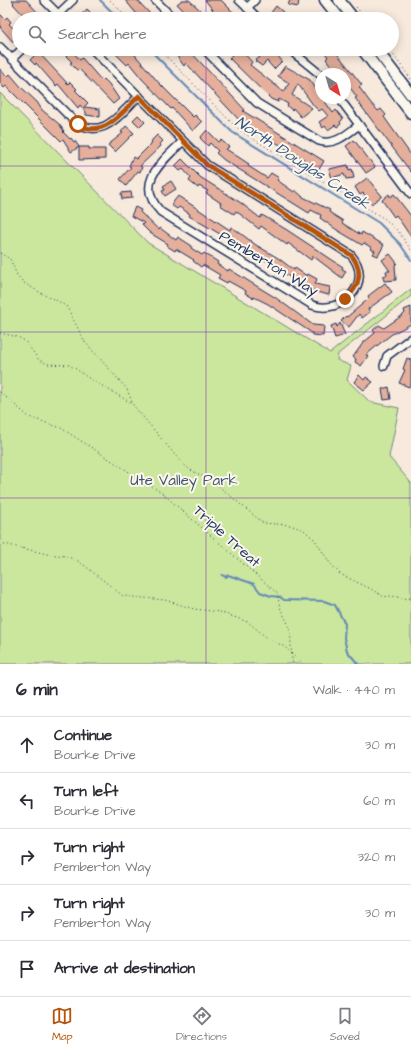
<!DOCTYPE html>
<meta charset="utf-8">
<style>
:root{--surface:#fff;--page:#f7f7f7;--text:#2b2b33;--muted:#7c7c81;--line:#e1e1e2;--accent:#b45309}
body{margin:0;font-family:"Architects Daughter",sans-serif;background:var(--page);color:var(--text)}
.compass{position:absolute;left:315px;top:68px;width:36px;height:36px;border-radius:50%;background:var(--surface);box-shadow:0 2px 10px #0003;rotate:143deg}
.stop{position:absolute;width:12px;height:12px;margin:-9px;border:3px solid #b45309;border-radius:50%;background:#fff}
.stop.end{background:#b45309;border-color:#fff;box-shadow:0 1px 4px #0008}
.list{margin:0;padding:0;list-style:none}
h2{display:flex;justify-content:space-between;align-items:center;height:52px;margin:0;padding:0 16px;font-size:17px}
h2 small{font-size:13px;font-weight:400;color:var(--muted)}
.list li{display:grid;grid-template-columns:26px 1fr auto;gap:12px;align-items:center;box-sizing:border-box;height:56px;padding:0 16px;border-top:1px solid var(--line)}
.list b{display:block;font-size:15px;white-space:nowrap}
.list p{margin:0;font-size:13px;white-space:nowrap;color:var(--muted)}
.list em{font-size:13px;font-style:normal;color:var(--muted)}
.icon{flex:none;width:22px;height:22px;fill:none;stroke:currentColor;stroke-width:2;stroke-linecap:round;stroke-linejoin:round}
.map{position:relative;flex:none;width:411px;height:664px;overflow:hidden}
.search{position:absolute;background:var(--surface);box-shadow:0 2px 10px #0003;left:12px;right:12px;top:12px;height:44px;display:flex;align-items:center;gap:10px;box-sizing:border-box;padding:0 14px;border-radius:22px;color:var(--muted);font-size:15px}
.sheet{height:332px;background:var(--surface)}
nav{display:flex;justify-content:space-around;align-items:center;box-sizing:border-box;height:56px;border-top:1px solid var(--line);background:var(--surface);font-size:11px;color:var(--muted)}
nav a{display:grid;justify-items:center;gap:2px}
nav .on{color:var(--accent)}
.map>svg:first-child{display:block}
.green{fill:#cbe69d;stroke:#738a7e}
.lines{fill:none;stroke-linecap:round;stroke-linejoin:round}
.stream{stroke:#648ab6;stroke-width:2}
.building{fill:#e5af9b;stroke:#1b2f5e}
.minor-casing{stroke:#1b2f5e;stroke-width:10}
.secondary-casing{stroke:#1b2f5e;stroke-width:13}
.path{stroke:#1b2f5e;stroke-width:1;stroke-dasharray:1 3;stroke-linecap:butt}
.minor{stroke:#fbf7ec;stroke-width:7}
.secondary{stroke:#fbf7ec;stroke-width:10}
.route{stroke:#b45309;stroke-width:5}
.grid{fill:none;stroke:#7b2cbf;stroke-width:1;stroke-opacity:0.55}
.labels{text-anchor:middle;stroke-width:4;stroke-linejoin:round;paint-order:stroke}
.street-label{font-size:15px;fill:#1b2f5e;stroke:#fbf7ec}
.park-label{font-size:15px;fill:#3e546b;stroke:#fbf7ec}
.water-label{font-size:16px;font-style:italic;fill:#3a5583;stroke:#fbf7ec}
</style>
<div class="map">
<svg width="411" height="664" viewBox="0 0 411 664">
<rect width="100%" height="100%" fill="#f7e9dc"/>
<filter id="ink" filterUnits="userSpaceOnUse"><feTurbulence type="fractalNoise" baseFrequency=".025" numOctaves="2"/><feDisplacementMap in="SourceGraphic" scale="8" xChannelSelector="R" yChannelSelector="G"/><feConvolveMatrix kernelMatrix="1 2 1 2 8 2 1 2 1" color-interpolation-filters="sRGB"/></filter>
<g filter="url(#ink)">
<path class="green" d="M0,93L148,243L330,353L411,289V296L338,354L337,360L351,366L347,380L370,402L399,408L389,457L411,483V664H0Z"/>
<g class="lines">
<g class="stream">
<path d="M100,0L119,19"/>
<path d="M149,49L232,132L379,223L400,244L411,260"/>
<path d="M222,575L226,577L228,575L254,584L260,592L271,596L280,597L284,600L324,601L335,605L345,624L344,638L347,651L358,664"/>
</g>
</g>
<g class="building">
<path d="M12,0H26L40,15L36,19L32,16L27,19L13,4L14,3Z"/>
<path d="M125,0H137L155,19H141Z"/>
<path d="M182,0H189L210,19H198L190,13L188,15L177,4Z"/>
<path d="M205,0H221L240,19H220Z"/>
<path d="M290,0H299L298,7L288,5Z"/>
<path d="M276,6L283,12L278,19L270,14Z"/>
<path d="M87,9L97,19H77Z"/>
<path d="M0,14L5,19L7,17L11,22L9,24L19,34L13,42L0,27Z"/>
<path d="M66,49H76L73,52L80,60L82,58L102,81L104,79L109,84L119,99L113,104L79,69L77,70L70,63L72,62L62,52Z"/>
<path d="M117,49H130L159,83L193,117L195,115L202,122L193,131L172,108L171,109L142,79L129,63L127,65L114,52Z"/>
<path d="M172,49H188L245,110L243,111L324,161L318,171L303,163L305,160L292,152L241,122L186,63L184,66Z"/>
<path d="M225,49H240L252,62L250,65L284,92L289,83L278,76L285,66L310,80L333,113L336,110L343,119L340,122L341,124L337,127L335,125L328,130L325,126L323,128L319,122L328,116L322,109L319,111L314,106L298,84L292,95L312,108L301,117L293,108L292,110L287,106L288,104L279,99L278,102L271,99L229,58L232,56Z"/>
<path d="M252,49H272L282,61L274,69L267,61L262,66L255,61L260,57Z"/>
<path d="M322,49H330L333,53L335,51L362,85L359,87L370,102L378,111L381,109L386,115L384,117L411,155V172L355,98L357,97L348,85L345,87V74H337L326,59L328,57Z"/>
<path d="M38,52L68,84L70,82L77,89L75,90L88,103L84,107L100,109V117L86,115V112L80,105L78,108L58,84L56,86L36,63L35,65L30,60Z"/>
<path d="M0,69L7,77L10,74L22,88L37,102L42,110L59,124L64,131L63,132L70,139L71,138L74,142L75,141L79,147L71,152L63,139L61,141L6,86L4,88L0,83Z"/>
<path d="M138,115L145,122L140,127L133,120Z"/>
<path d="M126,126L134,133L115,152L108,145L123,133L121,132Z"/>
<path d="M207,130L219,142L221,140L229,147L226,149L249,164L248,166L267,178L271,173L279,178L277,180L294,192L295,190L303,197L330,210L329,212L343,221L342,223L361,235L362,232L384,245L378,256L373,254L375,251L371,249L372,248L364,243L362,245L337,230L320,218L321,215L311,210L309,213L224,160L216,153L218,151L210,143L208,146L200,138Z"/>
<path d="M157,135L163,141L160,144L161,146L140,166L142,167L140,172L138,171L126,186L120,179L131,167L129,166L133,157L136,159L151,144L152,140Z"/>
<path d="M354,140L375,167L366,173L346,146Z"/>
<path d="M79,147H89V149H105V159L79,160Z"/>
<path d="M182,159L200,177L241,203L260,218L262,215L287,230L343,267L342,269L346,271L342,278L313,256L311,260L288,243L287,245L261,226L259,229L236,211L234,214L220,205L221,203L206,193L208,191L199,186L198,188L189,181L191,178L183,169L180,171L175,166Z"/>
<path d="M348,165L349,170L352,169L354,178L346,179L344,174L332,178L329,169Z"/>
<path d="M367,178L382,196L371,204L363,193L360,195L355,187Z"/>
<path d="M171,181L176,189L165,196L162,191L165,190L163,186Z"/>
<path d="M131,192L132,198L122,199L121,193Z"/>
<path d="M389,194L390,197L394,194L411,216V237L396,215L394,217L382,200Z"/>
<path d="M178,196L230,230L231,227L236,230L256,245L278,258L294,270L295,268L307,276L308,274L317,279L315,284L330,287L329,295L316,292L295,281L270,263L189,216L190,214L179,207L177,209L171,205Z"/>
<path d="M135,207L141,210L140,212L159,230L160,228L176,240L178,237L192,246L191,248L202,255L204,253L218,262L217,264L228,271L229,269L276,298L313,325L324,326L323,336L312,335V333L268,304L254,297L253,298L245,293L246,291L228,281L227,283L218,278L220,275L203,265L201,267L193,261L194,260L176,249L175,251L167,246L168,244L150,233L142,225L144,223L131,216Z"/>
<path d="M390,254L397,263L395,265L396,280L384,281L383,276L387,275L386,271H390L382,260Z"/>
<path d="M385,283L392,292L368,309L370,312L362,318L359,314L349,327L341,321L346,316L347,317L366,301L369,298L368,296Z"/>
<path d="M411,307V324L392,334L378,345L366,355L368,356L361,366L355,362L356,359L353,357L363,343L375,333L373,330L379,325L384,328L403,315L405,313L404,310Z"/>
<path d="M340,323L345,335L335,338L331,326L336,324L337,327Z"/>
<path d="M407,358L411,360V383L409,387L399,383L405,370L403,369Z"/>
<path d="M359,375L364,380L366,377L373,382L364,390L354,382Z"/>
<path d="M389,387L391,399L384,400L382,389Z"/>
</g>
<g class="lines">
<g class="minor-casing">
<g id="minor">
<path d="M44,0L63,19"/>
<path d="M155,0L174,19"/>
<path d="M239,0L259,19"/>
<path d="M247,8L255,0"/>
<path d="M53,19L73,0"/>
<path d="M0,47L72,119C101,143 118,116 139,96"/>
<path d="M92,49L207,165L351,255C375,282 342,316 312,305L161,212C133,183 163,161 183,141"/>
<path d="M204,49L257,103L319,141C335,146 347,134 359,125"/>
<path d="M289,49L321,75"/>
<path d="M297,56L303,49"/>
<path d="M12,59L22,49"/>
<path d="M339,98L411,194"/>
<path d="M384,366L387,356L411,338"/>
</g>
</g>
<g class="secondary-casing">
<g id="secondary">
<path d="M325,0L340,19"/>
<path d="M339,0L354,19"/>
<path d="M362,49L411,113"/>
<path d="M376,49L411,95"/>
</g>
</g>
<g class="path">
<path d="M110,0L129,19"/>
<path d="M356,7L366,19"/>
<path d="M159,49L232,123L245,134L385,219L398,231L411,250"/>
<path d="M389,49L411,79"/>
<path d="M0,253L10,259L17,275L24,283L46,296L58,301L67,307L85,342L127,389L133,405L181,462L189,469L215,483L263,523L290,525L304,530L315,540L330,563L340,574L371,589L384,597C394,594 401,600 411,598"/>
<path d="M0,333L18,337L25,341L39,360L48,364L69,365L76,369L87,377L133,404"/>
<path d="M0,392L29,417L61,428L162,493L278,594C278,608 284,614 289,626C292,636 290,652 293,664"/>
<path d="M0,543L47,554L66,556L80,562L123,596L165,600L194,609L220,612L248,622L267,638L285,647L289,651"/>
<path d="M291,653L303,664"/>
</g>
<use href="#minor" class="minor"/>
<use href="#secondary" class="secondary"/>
</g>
</g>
<g class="lines" filter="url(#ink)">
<path class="route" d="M78,124C103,140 122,112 139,96L207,165L351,255C364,270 360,287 345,299"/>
</g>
<path class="grid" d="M206,0V19M206,49V664M0,166H411M0,332H411M0,498H411"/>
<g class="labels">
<g class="street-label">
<text transform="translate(269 263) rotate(31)" y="5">Pemberton Way</text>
<text transform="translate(227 536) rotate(42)" y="5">Triple Treat</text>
</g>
<g class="park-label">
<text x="184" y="485">Ute Valley Park</text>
</g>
<g class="water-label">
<text transform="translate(303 162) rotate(33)" y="6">North Douglas Creek</text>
</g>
</g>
</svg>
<svg class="compass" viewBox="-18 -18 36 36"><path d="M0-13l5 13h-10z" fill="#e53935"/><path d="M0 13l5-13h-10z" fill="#7c7c81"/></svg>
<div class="stop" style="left:78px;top:124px"></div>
<div class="stop end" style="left:345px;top:299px"></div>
<div class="search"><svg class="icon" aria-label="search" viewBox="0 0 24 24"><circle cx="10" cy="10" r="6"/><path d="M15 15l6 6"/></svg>Search here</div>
</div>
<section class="sheet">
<h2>6 min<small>Walk · 440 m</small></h2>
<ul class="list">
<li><svg class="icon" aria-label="ahead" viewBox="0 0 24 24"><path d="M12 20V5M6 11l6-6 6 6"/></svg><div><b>Continue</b><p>Bourke Drive</p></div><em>30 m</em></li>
<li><svg class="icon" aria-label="left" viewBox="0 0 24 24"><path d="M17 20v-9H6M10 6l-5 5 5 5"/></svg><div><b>Turn left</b><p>Bourke Drive</p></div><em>60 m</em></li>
<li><svg class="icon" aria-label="right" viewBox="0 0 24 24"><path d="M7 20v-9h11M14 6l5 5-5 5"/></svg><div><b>Turn right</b><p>Pemberton Way</p></div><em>320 m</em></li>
<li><svg class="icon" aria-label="right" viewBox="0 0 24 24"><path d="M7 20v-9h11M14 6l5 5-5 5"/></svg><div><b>Turn right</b><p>Pemberton Way</p></div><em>30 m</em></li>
<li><svg class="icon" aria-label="arrive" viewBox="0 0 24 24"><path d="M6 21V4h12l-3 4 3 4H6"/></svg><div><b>Arrive at destination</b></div></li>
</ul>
</section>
<nav>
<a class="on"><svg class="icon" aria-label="map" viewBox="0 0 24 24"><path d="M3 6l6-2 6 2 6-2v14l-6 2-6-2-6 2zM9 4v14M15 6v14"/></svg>Map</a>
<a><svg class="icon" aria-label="directions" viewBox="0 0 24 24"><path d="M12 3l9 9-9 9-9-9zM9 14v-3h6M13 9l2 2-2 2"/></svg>Directions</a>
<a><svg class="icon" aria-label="saved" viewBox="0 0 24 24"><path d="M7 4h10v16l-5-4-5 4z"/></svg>Saved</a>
</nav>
